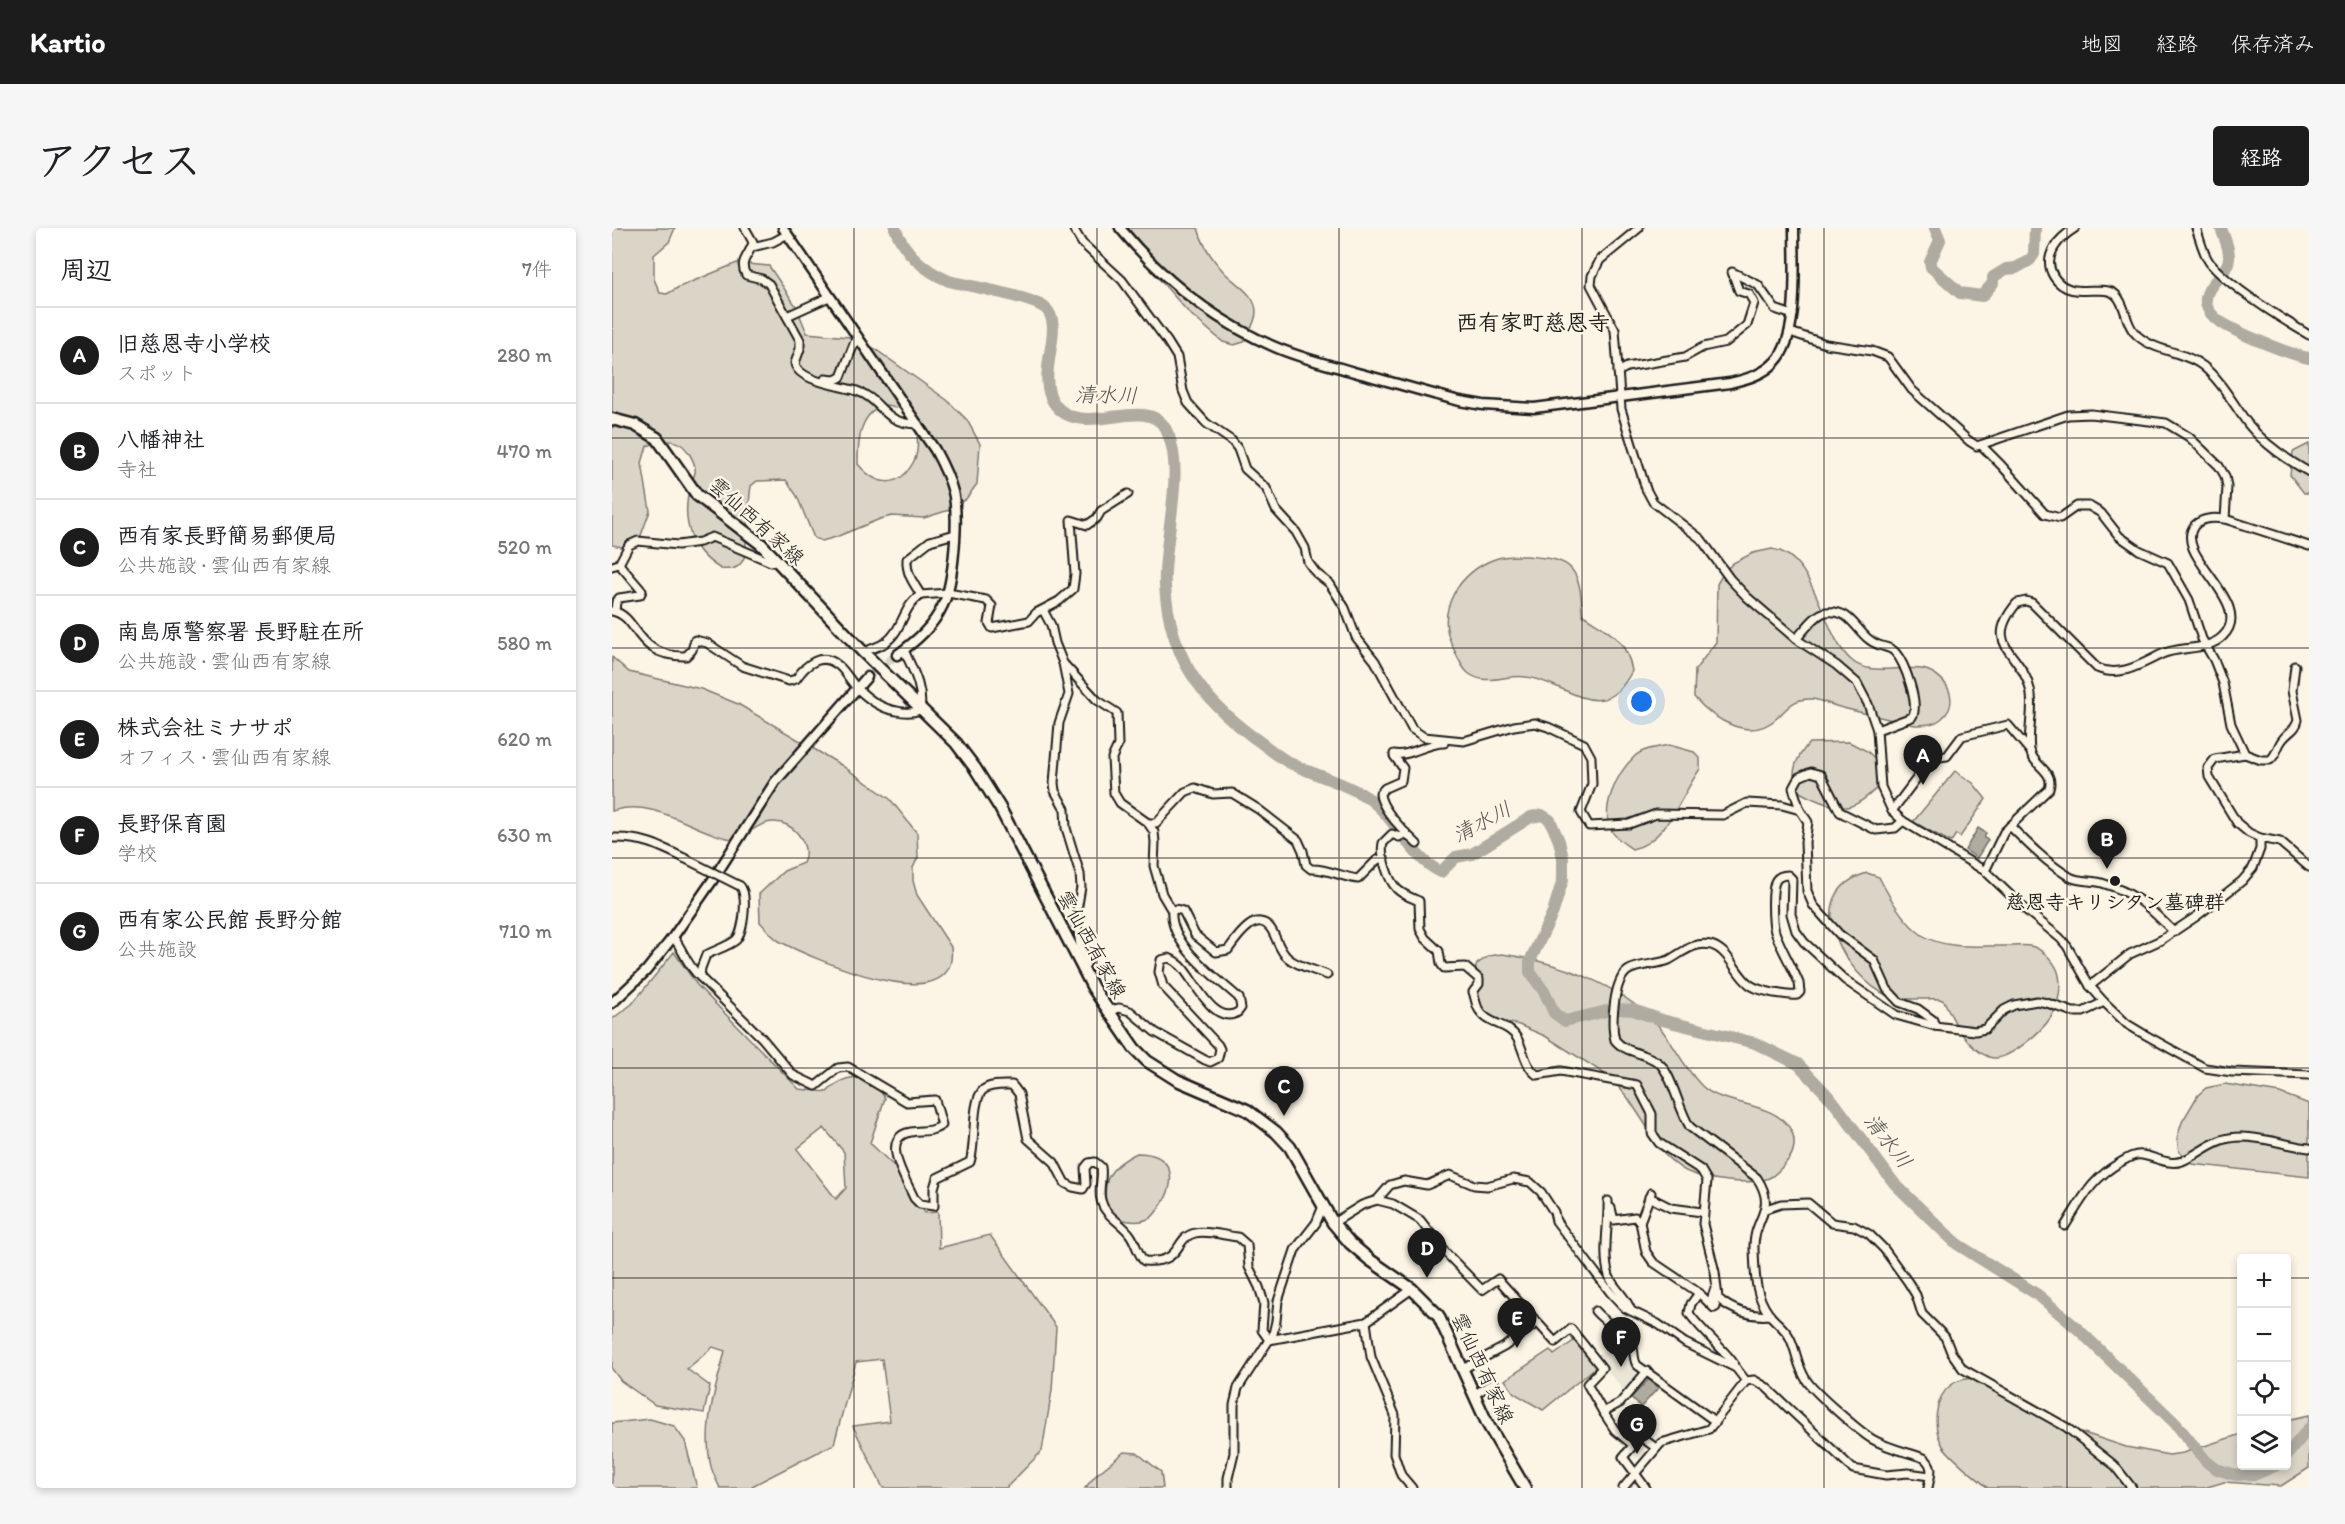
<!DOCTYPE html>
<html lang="ja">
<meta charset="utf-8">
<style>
:root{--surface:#fff;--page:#f6f6f6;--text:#202124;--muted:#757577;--line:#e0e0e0;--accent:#1c1c1c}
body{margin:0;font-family:Itim,"Klee One",sans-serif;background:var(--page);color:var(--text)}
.controls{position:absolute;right:18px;bottom:18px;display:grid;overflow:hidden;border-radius:6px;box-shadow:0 3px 9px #0003}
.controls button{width:54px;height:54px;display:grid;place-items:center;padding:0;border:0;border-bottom:2px solid var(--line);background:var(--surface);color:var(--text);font:30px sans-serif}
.you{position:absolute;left:1030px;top:474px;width:21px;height:21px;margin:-15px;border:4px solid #fff;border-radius:50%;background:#1a73e8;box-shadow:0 0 0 9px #1a73e833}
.badge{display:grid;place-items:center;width:39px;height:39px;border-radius:50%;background:var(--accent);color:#fff;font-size:20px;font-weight:700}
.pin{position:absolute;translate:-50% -50px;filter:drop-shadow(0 2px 3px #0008)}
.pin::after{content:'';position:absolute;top:32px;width:21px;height:18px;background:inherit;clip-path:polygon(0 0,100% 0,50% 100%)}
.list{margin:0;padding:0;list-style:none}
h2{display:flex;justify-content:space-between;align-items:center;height:78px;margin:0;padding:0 24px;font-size:26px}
h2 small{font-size:20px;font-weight:400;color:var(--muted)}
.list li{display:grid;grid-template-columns:39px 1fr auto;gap:18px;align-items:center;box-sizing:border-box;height:96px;padding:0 24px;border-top:2px solid var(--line)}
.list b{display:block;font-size:22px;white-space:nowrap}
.list p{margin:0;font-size:20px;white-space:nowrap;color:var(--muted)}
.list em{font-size:20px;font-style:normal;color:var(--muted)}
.icon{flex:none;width:33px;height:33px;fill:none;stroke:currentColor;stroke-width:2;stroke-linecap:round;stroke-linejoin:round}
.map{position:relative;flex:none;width:1697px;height:1260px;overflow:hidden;border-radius:6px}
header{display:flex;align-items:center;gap:36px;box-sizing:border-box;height:84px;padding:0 30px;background:var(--accent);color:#fff}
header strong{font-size:28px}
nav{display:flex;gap:33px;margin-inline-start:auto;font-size:21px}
.intro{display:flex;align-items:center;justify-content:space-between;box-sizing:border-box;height:144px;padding:0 36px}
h1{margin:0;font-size:42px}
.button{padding:15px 27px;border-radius:6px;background:var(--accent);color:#fff;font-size:21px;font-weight:700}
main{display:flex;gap:36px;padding:0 36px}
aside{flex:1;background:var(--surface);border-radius:6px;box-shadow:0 3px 9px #0003}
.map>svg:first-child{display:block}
.built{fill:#ebe5d6}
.green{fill:#dbd5c8;stroke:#7c7872;stroke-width:1.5;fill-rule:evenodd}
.water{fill:#b0aba1;stroke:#75726c;stroke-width:1.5}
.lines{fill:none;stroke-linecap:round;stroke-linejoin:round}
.river{stroke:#b0aba1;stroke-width:12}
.tertiary-tunnel{stroke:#dad4c7;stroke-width:8;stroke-dasharray:8 4;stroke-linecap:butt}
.minor-casing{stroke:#1c1c1c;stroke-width:11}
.tertiary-casing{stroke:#1c1c1c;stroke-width:13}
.primary-casing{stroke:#1c1c1c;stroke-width:15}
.minor{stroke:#fcf5e5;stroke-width:7}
.tertiary{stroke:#fcf5e5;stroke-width:8}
.primary{stroke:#fcf5e5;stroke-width:10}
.minor-bridge-casing{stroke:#1c1c1c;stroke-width:11;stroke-linecap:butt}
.minor-bridge{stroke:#fcf5e5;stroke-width:7}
.grid{fill:none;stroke:#1c1c1c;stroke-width:1.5;stroke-opacity:0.55}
.poi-dot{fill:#1c1c1c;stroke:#fcf5e5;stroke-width:2}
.labels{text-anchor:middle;stroke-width:5;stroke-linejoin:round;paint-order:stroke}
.street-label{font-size:20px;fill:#1c1c1c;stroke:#fcf5e5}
.poi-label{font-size:20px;font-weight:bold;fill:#1c1c1c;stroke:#fcf5e5}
.water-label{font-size:21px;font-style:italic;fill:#575551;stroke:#fcf5e5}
.quarter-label{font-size:22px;font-weight:bold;fill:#1c1c1c;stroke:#fcf5e5}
</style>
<header>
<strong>Kartio</strong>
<nav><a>地図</a><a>経路</a><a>保存済み</a></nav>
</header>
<div class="intro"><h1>アクセス</h1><a class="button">経路</a></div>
<main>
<aside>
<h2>周辺<small>7件</small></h2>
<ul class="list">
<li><span class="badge">A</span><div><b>旧慈恩寺小学校</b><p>スポット</p></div><em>280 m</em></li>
<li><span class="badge">B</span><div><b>八幡神社</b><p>寺社</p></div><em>470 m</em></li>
<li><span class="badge">C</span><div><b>西有家長野簡易郵便局</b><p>公共施設 · 雲仙西有家線</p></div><em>520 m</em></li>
<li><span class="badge">D</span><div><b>南島原警察署 長野駐在所</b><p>公共施設 · 雲仙西有家線</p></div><em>580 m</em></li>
<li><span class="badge">E</span><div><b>株式会社ミナサポ</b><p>オフィス · 雲仙西有家線</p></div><em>620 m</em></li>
<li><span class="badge">F</span><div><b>長野保育園</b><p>学校</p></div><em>630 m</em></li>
<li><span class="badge">G</span><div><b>西有家公民館 長野分館</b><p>公共施設</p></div><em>710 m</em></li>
</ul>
</aside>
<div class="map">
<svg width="1697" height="1260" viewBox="0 0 1697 1260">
<rect width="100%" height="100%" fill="#fcf5e5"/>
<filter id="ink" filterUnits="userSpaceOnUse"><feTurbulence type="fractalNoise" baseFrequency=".0167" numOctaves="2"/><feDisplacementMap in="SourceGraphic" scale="12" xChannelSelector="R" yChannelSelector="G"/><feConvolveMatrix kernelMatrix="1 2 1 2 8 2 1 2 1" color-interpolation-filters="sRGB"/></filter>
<g filter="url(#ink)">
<path class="built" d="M1009,1110L1015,1113L1031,1146L1014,1165L984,1129Z"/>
<g class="green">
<path d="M0,0H63L57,14L42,27V51L48,65L55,66L67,59L125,35L157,38L184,78L195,105L237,109L260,119L335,172L355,192L368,216L365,256L354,271L337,282L312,290L280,288L268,291L224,309L210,313L202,310L185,268L174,252L145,253L139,258L138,265L133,327C129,340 122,342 109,341C78,323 69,293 78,258C79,254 82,249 83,245C84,239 81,232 78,227C67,208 54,212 35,218L30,235L38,283L28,310L10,319L0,317ZM274,177L289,180L303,191C305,204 308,221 302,233C287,262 264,258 246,236C246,212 247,184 274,177Z"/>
<path d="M502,0H586C590,16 601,32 612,44C623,56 644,66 644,84C644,94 636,106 632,114L622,117L611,114L577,85Z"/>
<path d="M1697,216V265H1692L1678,247L1681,224Z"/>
<path d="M1160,321C1204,327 1209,405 1239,432C1259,450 1291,435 1314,442C1336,449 1349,475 1329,491C1322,497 1311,497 1303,497C1279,492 1255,486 1231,480C1221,478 1210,472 1200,471C1181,470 1177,479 1165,490C1138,515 1102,492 1082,469L1083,442L1104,414L1105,356L1112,344L1121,335L1141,325Z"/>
<path d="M915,328C946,331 965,331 969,368C970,375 969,381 971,387C996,403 1015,411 1020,443C990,501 956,454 914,449C894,446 874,459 856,445C849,439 844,426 840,417C823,382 848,343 883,331C892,327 905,328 915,328Z"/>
<path d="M0,429L17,444L89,461L126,476L229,537L278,571L305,605L306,629L301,640V653L305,667L339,719C349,797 196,729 167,713C160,709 154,700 148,694L147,666L172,643L191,635C200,617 181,592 160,594C147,595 137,605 127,612C84,608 45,568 0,583Z"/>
<path d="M1237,514L1255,523L1268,535L1266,559C1258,566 1246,578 1234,579C1219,580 1196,569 1184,562C1178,542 1185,529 1197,515Z"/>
<path d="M1057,517L1082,524L1088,530V541C1069,567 1055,614 1020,621C1013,616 1004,611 999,602C988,580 1005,545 1022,529C1030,521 1046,519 1057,517Z"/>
<path d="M1343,543L1361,555L1374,571L1348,609L1344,606L1339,614L1301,594Z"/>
<path d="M1255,645L1267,649C1277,669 1291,694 1310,707C1334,723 1373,717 1400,718C1405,718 1413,717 1418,718C1429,720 1440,731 1445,741C1451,755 1447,777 1439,789C1430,803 1394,836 1377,829C1354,820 1342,794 1332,773L1328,771C1316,770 1288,773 1278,769C1232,749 1186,665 1255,645Z"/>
<path d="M62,724L85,757L187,861L215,864C235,843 257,845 273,870L258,915L284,940L313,985L326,984L327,1020L378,1007L444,1099L440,1162L430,1223L394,1260H271L241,1198L278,1193L270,1131L244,1134L222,1216L140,1258V1260H108C104,1252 99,1242 98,1234C91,1195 104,1160 113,1123L101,1119L75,1141L98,1158L92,1185L43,1177L9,1153L0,1141V791L20,776ZM212,900L232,924L234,960L224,971L185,921Z"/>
<path d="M890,726C946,734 1005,755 1045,796C1062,815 1072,841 1091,859C1111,878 1163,873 1179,902C1184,911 1183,924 1176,932C1171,938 1164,947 1157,950C1138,958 1095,952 1076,944C1068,941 1061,934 1054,928L1016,870L998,849L933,808L907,797L880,791L869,781L861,748L865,736L877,728Z"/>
<path d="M1613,856L1668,865L1697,876V949L1580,936L1567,924L1565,910L1570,894L1586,867L1594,860Z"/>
<path d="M525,925C562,925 567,954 547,980C544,984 542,988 538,990C524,997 510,992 496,987C489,955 494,940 525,925Z"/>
<path d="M963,1112L984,1139L931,1182L902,1165L893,1152L938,1122L942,1127Z"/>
<path d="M1361,1150L1466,1203L1514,1219L1557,1227L1571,1225L1629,1206L1630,1238H1674L1675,1192L1697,1187V1240L1669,1258L1612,1254L1592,1260H1376C1364,1249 1339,1230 1331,1218C1320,1200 1322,1170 1339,1157C1345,1152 1353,1151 1361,1150Z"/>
<path d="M38,1191L62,1198L73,1213L85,1260H0V1195Z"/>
<path d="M512,1224L525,1225L549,1244L551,1260H473L484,1247Z"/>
</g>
<g class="water">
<path d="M1366,600L1374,605L1372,610L1376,612L1365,630L1353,622Z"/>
<path d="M1037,1151L1046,1160L1029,1179L1019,1170Z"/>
</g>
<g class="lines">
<g class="river">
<path d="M283,0C292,25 313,43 337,53C357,58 420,69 433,80C455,98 422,147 442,175C468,214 533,165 553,200C576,240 550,313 553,358C558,427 586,468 641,509C653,517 665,528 678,535C704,548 732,554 756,570C785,590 797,629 829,644L844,629L860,626L919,589L930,587L938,592L947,613L951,630V651L941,684L918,733V744L933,765L942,785L953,793L1003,781L1021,782L1050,792L1143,815L1186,836L1221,873L1282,955L1327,999L1345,1016L1426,1067L1467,1102L1564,1196L1594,1233L1604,1241L1624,1247L1644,1246L1663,1238"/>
<path d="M1323,0L1328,12L1318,34L1319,39L1348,65L1370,68L1381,55V49L1394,41L1404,40L1418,32L1422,26L1423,0"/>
<path d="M1609,0C1612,10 1618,20 1617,31C1615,48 1592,56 1594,75C1595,82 1602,90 1607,93C1623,104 1678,127 1697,130"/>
<path d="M1674,1228L1697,1200"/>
</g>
<path class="tertiary-tunnel" d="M255,449L285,427"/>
<g class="minor-casing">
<g id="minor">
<path d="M133,0L141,14C138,28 126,32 134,47L150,51L157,56L188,112V121L183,135C185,153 230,158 245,163C271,172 270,196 306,196"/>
<path d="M461,0L470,15L510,52L555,113L565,129L571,163L576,175L594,195L620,213L626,221L633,241L654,260L664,282L684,304L693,320L696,334L704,345L718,356L733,380L744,409L763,433L800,501L812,509L852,513L902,498L923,495L936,499L972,516L979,529L980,556L969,584L977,598L1017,596L1044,586L1111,587L1135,575L1170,577L1188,582L1196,594L1193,614L1195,663L1201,677L1227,706L1262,732L1275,761L1287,774L1306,781L1321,792L1323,798"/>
<path d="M1027,0L988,32L980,48L979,57L1003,102L1009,181L1034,261L1041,274L1089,311L1118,351L1135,369L1184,411L1224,437L1245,455L1256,476L1265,502L1269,559L1280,583L1291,593L1373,643L1414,682L1448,710L1455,718L1478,758L1492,774L1515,796L1530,805L1593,840L1620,844L1697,847"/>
<path d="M1463,0C1447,10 1429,28 1442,49C1458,74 1491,54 1504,67C1514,77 1513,94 1522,104C1539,124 1571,122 1591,138C1610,154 1622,177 1636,196C1653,217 1674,231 1697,244"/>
<path d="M1584,0C1588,11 1591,26 1598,35C1617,58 1670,91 1697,107"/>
<path d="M140,19L161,14L174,7"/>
<path d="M175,88L217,69"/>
<path d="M1178,104L1214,116L1260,123L1276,129L1300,162L1357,213L1365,218L1456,187L1479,186L1554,195L1577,209L1607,238L1613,248L1615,259L1613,291"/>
<path d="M1006,144L1015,139L1073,129L1091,119L1114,114L1135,97L1142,75L1137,66L1127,63L1120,44L1146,57L1163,81L1181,87"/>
<path d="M213,151L223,152L229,149L245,108"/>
<path d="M1369,217L1389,237L1433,286L1448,290L1465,278H1477L1489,285L1507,308L1527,322L1556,335L1577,372L1590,411L1602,432L1611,455L1619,496L1633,526L1603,531L1596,540L1597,549L1625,595L1637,605L1648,610L1668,614L1697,639"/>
<path d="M0,338L7,336L17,317L26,313L66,317L88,314L100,309L159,334H165"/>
<path d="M309,367L336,365L374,372L380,378L377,395L380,400L417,393L424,385L447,373L461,361L463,346L459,292L475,297L485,290L489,283L516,266"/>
<path d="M431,382L439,397L443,415L451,435L485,472L505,485L506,517L500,530L502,565L508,575L536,595L542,604L543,614L542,638L550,666L560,683"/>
<path d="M0,383C28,388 21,429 74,428L80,422L83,412L95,415L130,438L177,453L184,451C194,436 210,423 227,438C234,444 238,453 245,460C256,471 269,481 285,483C293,485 300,485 308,482C312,461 300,440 292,422"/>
<path d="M3,383L4,374L7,370L28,367L30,363L7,336"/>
<path d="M1184,411C1192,403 1203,386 1214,384C1242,380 1245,410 1267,417C1272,419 1278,419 1283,424C1293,435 1308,477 1300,489L1265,502"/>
<path d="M252,425C258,420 268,419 274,414C291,402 291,377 309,367C302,356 294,346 295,331L318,313L343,306"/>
<path d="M451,435L457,466L447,495L442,555L443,563L453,581L454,600L468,646L469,659L464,689L468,717L476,733L471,741"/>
<path d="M1633,526L1649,532H1658C1665,527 1665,518 1671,511C1676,504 1684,502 1686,492L1680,463L1683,438"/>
<path d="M1188,582L1181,560L1187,549L1199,544L1209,547L1228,584L1264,602L1283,600L1291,593"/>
<path d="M1280,583L1320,530L1335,528L1350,508L1396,497L1418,523"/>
<path d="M536,595H544L573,564L583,560L601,566L620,565L646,581L686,612L691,623L694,637L699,641C715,640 729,649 746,651L765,632L772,630"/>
<path d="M1398,598C1416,616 1436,636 1458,649C1467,654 1480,652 1490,655C1526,666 1536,679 1562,704"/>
<path d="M794,605L787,609L780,606L771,615C768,627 776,652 785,661C791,667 800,670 807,673L808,701L813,710L827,723L829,736L832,740L853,739L867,751V756L861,764C863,769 864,778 867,782C876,797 896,795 905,810C912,822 913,839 925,847L949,843L1025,857L1040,886V905L1047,915L1089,942L1095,952L1091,996L1103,1044L1106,1070C1119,1083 1141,1089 1158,1087"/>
<path d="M0,610C30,609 46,617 72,630"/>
<path d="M805,616C794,606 768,580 768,565L773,560L789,553L791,540L782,528V526C798,529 814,515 832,515"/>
<path d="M1373,643L1392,604L1437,561C1443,542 1421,539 1418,522C1415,502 1423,481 1418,461C1409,423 1369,418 1405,375L1414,373L1420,375L1485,440C1508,450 1529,436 1550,426C1568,418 1597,423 1611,408C1645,375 1558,326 1583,297C1591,289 1603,290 1613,291L1697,318"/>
<path d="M128,658C136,665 132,704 124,712C117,718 103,722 94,727L89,740L88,749L150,810L181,847L204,858L226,840L236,839L295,874L323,872L330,897C319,905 311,902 299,904C266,909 295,953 302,970L308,976L322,978V960L325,950L358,934C364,918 359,873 371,862C378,856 391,857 400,857L407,866L416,911L442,934L453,955L461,959L471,961L474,956L473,940L477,935L483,934L489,939C491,950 486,961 489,972C492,988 511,995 519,1008C524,1016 526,1026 532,1033C572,1036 561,1010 583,1005C596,1002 613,1008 626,1009L635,1017L637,1039L647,1059L652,1075L650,1102L657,1112"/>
<path d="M61,709C73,724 73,735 88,749"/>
<path d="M1478,758L1518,726L1549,712L1585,688L1630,653L1641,640L1648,621V610"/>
<path d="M495,783L507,780L518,783L543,804L593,832L598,834L606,830L608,821L606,817L551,758L547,744L549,732L557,730C562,732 566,735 569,738C582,751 602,799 626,784L629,780L627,770C604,749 557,717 560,683L564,681L571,683L583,707L604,724L616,722C624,711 644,680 659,701C665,710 667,723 676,730C685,738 703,742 715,747"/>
<path d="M1039,965L1028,994L1034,1024L1041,1034L1087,1065L1102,1080L1104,1079L1100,1069L1103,1060"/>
<path d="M1037,969L1059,980L1090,984"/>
<path d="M765,972L781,976L808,992L833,1024L870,1062L886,1051L943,1114L959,1101L990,1140L975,1156L991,1184L1008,1175L1035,1143"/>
<path d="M996,973C997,996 990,1025 997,1048C1002,1061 1015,1069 1019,1083"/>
<path d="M999,980L1002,992L1023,989L1028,994"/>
<path d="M1154,981L1169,976L1196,975L1220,995L1242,998L1257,1006L1272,1021L1296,1054L1304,1067L1310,1086L1333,1109L1339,1124L1351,1141L1454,1199L1502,1237L1520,1260"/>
<path d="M721,995L750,977L765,972L778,957L792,953L815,957L838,947L862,957L875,958L901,951L918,954L929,964L942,984L944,993L967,1023L998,1064L1013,1080L1046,1096L1073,1115L1124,1140L1134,1153"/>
<path d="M1453,998C1470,971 1480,950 1509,934C1516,930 1522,926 1530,927C1544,929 1557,938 1570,933C1583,928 1594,918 1607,913C1634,902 1669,917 1697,920"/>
<path d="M1087,1065L1079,1076L1077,1085C1086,1100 1121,1129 1124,1140"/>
<path d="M983,1083C993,1095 1010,1103 1018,1113C1024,1120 1020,1130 1025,1137L1104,1194"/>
<path d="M754,1094L759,1129L783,1187L782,1226L789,1247L800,1260"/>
<path d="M660,1110L664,1093L666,1073L683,1022L704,995L711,978"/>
<path d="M851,1141L892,1119L926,1094"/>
<path d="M862,1167L882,1154"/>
<path d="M991,1184L1003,1202L1021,1217"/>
<path d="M616,1260V1250L622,1225V1177L626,1160L657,1112L754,1094L800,1061"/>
<path d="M1011,1260L1049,1215L1097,1201L1134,1153L1142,1152L1154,1159L1241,1241L1274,1247L1296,1245L1318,1248"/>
<path d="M1034,1260L1011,1229L1029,1209L1044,1220"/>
<path d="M1316,1260C1318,1247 1323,1239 1312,1230C1295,1224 1275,1220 1260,1211C1247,1203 1203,1165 1195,1153C1185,1139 1185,1124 1178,1110C1174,1101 1163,1094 1157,1086C1142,1066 1143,1044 1142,1020C1141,990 1166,982 1145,950L1078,899C1067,882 1060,847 1048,836C1035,824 1014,826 1003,812C999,797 1001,751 1017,742C1028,736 1044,737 1057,732C1070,725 1082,713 1099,717C1117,722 1123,745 1137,756C1144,762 1154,763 1162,765C1170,766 1178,768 1185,767L1188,764L1187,755C1180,738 1169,721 1163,704C1160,694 1159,660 1164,652C1167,648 1171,647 1176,647L1180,651L1179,686L1184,703L1192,714L1233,752L1284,787L1323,798L1363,803L1373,801L1392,782L1402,777L1425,773L1435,775L1461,784H1471L1492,774"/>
</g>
</g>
<g class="tertiary-casing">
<g id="tertiary">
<path d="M171,0L323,222C330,235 337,248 341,264C347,288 342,354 331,377C321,399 304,413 285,427"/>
<path d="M508,0C550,51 602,93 663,119C688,130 715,136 742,144C777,153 812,164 848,173L871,177L922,180L1118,155C1134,151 1151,147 1163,134C1188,109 1182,35 1182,0"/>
<path d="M0,775L34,743L61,709L100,653L163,554L255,449"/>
</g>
</g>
<g class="primary-casing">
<path id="primary" d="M0,191L23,197L45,210L85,267L149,316L252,425L344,515L363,540L388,580L481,760L522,820L535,833L565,852L635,882L664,904L678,919L721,995L738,1015L758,1032L800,1061L826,1087L875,1195L913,1260"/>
</g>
<use href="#minor" class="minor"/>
<use href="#tertiary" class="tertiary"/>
<use href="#primary" class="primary"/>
<g class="minor-bridge-casing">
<path id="minor-bridge" d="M72,630L128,658"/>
</g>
<use href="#minor-bridge" class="minor-bridge"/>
</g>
</g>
<path class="grid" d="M242,0V1260M485,0V1260M727,0V1260M970,0V1260M1212,0V1260M1455,0V1260M0,210H1697M0,420H1697M0,630H1697M0,840H1697M0,1050H1630M1674,1050H1697"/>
<circle class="poi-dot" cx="1503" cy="653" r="6"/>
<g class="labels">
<g class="street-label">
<text transform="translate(145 293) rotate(42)" y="7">雲仙西有家線</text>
<text transform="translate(480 716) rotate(61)" y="7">雲仙西有家線</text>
<text transform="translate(871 1140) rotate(65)" y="7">雲仙西有家線</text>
</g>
<g class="poi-label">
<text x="1503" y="681">慈恩寺キリシタン墓碑群</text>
</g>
<g class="water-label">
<text transform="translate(494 167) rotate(1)" y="7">清水川</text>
<text transform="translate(870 594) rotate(-28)" y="7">清水川</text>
<text transform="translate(1276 913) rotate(52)" y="7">清水川</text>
</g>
<g class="quarter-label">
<text x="921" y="102">西有家町慈恩寺</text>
</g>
</g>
</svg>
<div class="controls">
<button>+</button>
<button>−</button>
<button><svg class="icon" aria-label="locate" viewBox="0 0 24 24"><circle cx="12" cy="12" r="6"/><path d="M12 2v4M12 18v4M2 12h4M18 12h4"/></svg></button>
<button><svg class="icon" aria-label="layers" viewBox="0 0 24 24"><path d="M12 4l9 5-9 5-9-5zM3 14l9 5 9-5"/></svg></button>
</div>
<div class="you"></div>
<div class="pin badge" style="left:1311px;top:557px">A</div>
<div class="pin badge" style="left:1495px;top:641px">B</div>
<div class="pin badge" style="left:672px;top:888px">C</div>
<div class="pin badge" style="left:815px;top:1050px">D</div>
<div class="pin badge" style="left:905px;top:1120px">E</div>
<div class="pin badge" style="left:1009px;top:1139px">F</div>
<div class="pin badge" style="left:1025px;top:1226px">G</div>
</div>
</main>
